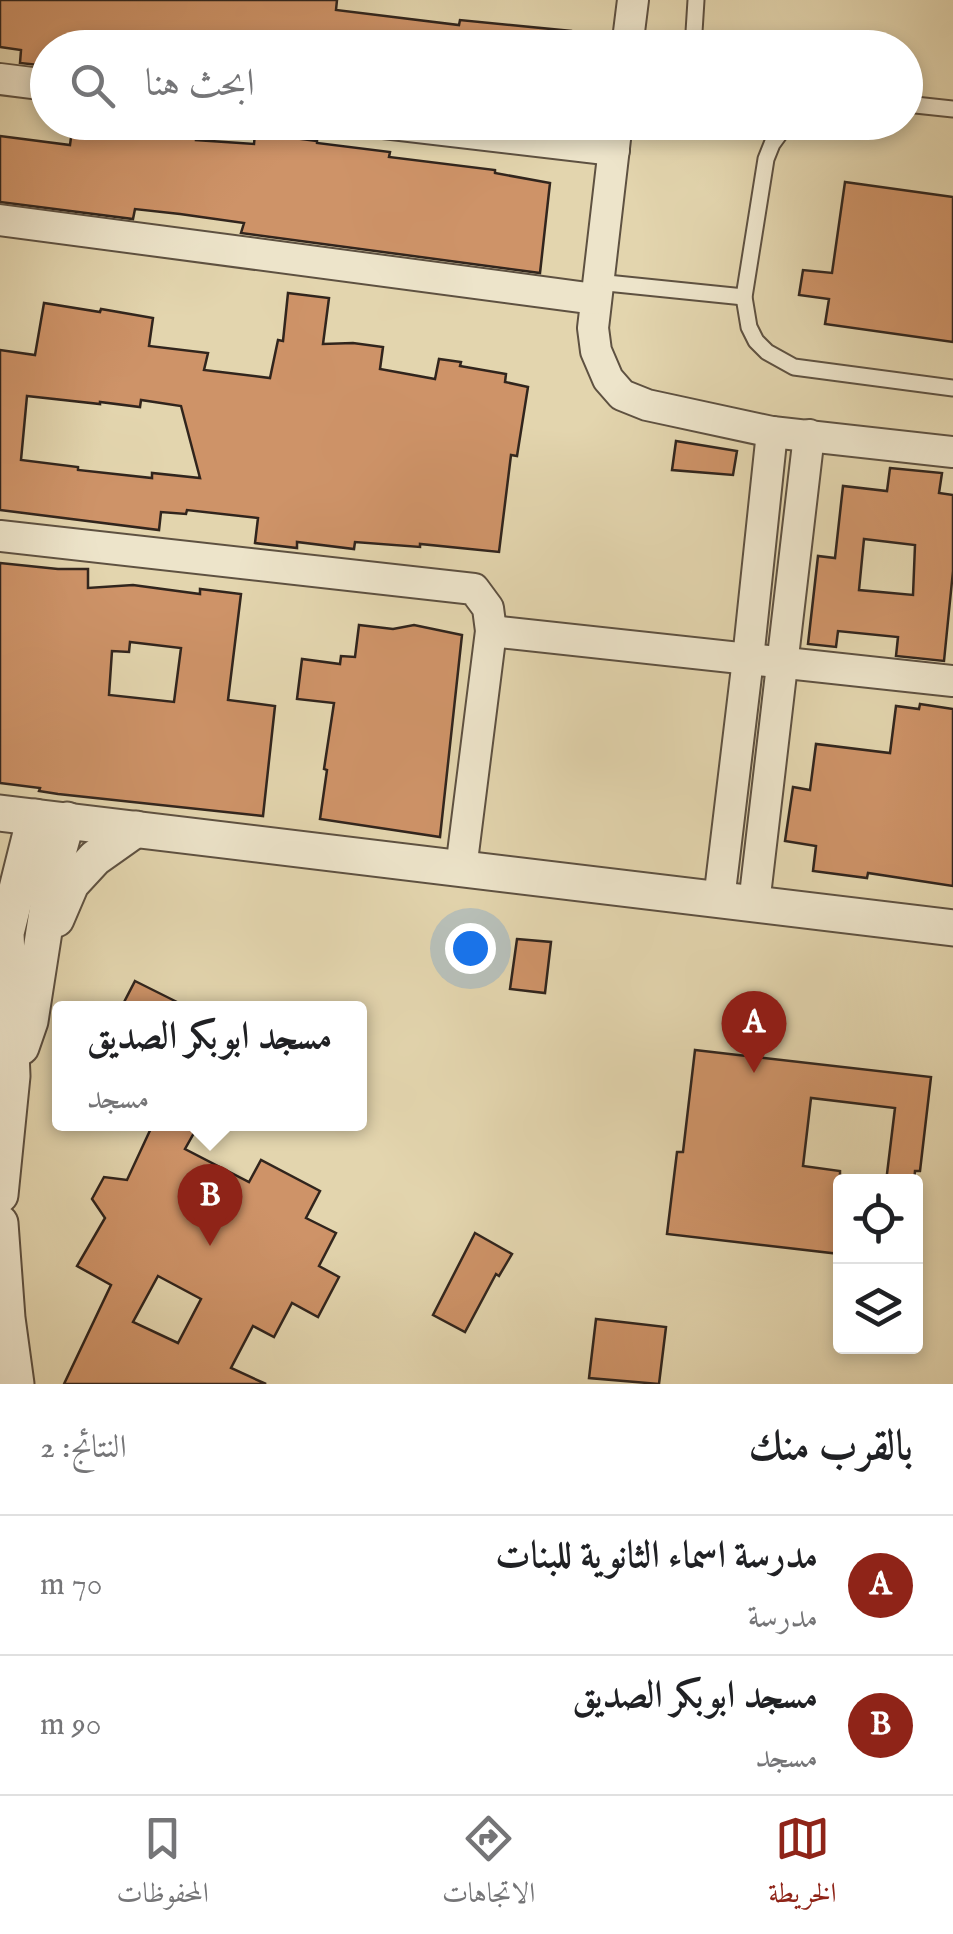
<!DOCTYPE html>
<html lang="ar">
<meta charset="utf-8">
<style>
:root{--surface:#fff;--page:#f6f6f6;--text:#202124;--muted:#757577;--line:#e0e0e0;--accent:#8f2418}
body{margin:0;font-family:"IM FELL English",Amiri,serif;background:var(--page);color:var(--text);direction:rtl}
.controls{position:absolute;right:30px;bottom:30px;display:grid;overflow:hidden;border-radius:10px;box-shadow:0 5px 15px #0003}
.controls button{width:90px;height:90px;display:grid;place-items:center;padding:0;border:0;border-bottom:2px solid var(--line);background:var(--surface);color:var(--text);font:50px sans-serif}
.you{position:absolute;left:470px;top:948px;width:35px;height:35px;margin:-25px;border:8px solid #fff;border-radius:50%;background:#1a73e8;box-shadow:0 0 0 15px #1a73e833}
.badge{display:grid;place-items:center;width:65px;height:65px;border-radius:50%;background:var(--accent);color:#fff;font-size:32px;font-weight:700}
.pin{position:absolute;translate:-50% -82px;filter:drop-shadow(0 2px 5px #0008)}
.pin::after{content:'';position:absolute;top:52px;width:35px;height:30px;background:inherit;clip-path:polygon(0 0,100% 0,50% 100%)}
.popup{position:absolute;left:52px;top:1001px;width:315px;height:130px;box-sizing:border-box;display:grid;place-content:center;border-radius:10px;background:var(--surface);filter:drop-shadow(0 2px 8px #0005);font-size:32px;white-space:nowrap;color:var(--muted)}
.popup b{font-size:38px;color:var(--text)}
.popup::after{content:'';position:absolute;left:50%;top:100%;margin-left:-20px;border:20px solid transparent;border-top-color:var(--surface)}
.list{margin:0;padding:0;list-style:none}
h2{display:flex;justify-content:space-between;align-items:center;height:130px;margin:0;padding:0 40px;font-size:42px}
h2 small{font-size:32px;font-weight:400;color:var(--muted)}
.list li{display:grid;grid-template-columns:65px 1fr auto;gap:30px;align-items:center;box-sizing:border-box;height:140px;padding:0 40px;border-top:2px solid var(--line)}
.list b{display:block;font-size:38px;white-space:nowrap}
.list p{margin:0;font-size:32px;white-space:nowrap;color:var(--muted)}
.list em{font-size:32px;font-style:normal;color:var(--muted)}
.icon{flex:none;width:55px;height:55px;fill:none;stroke:currentColor;stroke-width:2;stroke-linecap:round;stroke-linejoin:round}
.map{position:relative;flex:none;width:953px;height:1384px;overflow:hidden;direction:ltr}
.search{position:absolute;background:var(--surface);box-shadow:0 5px 15px #0003;left:30px;right:30px;top:30px;height:110px;display:flex;align-items:center;gap:25px;box-sizing:border-box;padding:0 35px;border-radius:55px;color:var(--muted);font-size:38px}
.sheet{height:410px;background:var(--surface)}
nav{display:flex;justify-content:space-around;align-items:center;box-sizing:border-box;height:140px;border-top:2px solid var(--line);background:var(--surface);font-size:28px;color:var(--muted)}
nav a{display:grid;justify-items:center;gap:5px}
nav .on{color:var(--accent)}
.map>svg:first-child{display:block}
.building{fill:#ce9368;stroke:#31251d;stroke-width:2.5;fill-rule:evenodd}
.lines{fill:none;stroke-linecap:round;stroke-linejoin:round}
.service-casing{stroke:#5e5141;stroke-width:19}
.minor-casing{stroke:#5e5141;stroke-width:34}
.tertiary-casing{stroke:#5e5141;stroke-width:39}
.service{stroke:#ede4ca;stroke-width:15}
.minor{stroke:#ede4ca;stroke-width:30}
.tertiary{stroke:#ede4ca;stroke-width:35}
</style>
<div class="map">
<svg width="953" height="1384" viewBox="0 0 953 1384">
<rect width="100%" height="100%" fill="#e3d5ae"/>
<filter id="stains"><feTurbulence type="fractalNoise" baseFrequency=".002" numOctaves="4"/><feColorMatrix values="0 0 0 0 .2 0 0 0 0 .09 0 0 0 0 .02 0 0 0 .5 -.17"/></filter>
<radialGradient id="worn" r=".72"><stop offset=".6" stop-color="#630" stop-opacity="0"/><stop offset="1" stop-color="#630" stop-opacity=".3"/></radialGradient>
<g class="building">
<path d="M0,0H337L336,10L459,25L460,20L571,31L570,48H48V66L20,63L21,50L0,47Z"/>
<path d="M73,122H98L152,129V126L197,131L196,140L254,144L255,133L317,141V143L390,152L389,157L495,170V173L550,183L540,273L241,233L244,223L180,214L135,209L133,219L0,202V136L70,145Z"/>
<path d="M845,182L953,197V342L825,324L829,299L799,295L803,270L832,273Z"/>
<path d="M288,293L329,298L323,344L353,343L383,347L380,369L435,379L439,359L461,362L460,366L506,374L505,382L528,387L517,456L511,455L499,552L420,544V547L355,542L354,549L297,542V548L255,543L258,518L187,510L186,514L161,512L159,530L0,510V350L35,355L44,303L100,312L101,309L153,318L149,346L208,353L204,370L270,378L278,340L283,341ZM27,396L100,404V402L140,407L141,400L181,406L200,478L152,473V478L78,470V467L21,460Z"/>
<path d="M676,441L737,451L733,475L672,470Z"/>
<path d="M890,468L942,473L939,493L953,495V571L944,661L896,656L898,637L838,631L836,647L808,644L818,556L835,558L843,486L887,491ZM864,539L915,545L913,595L859,590Z"/>
<path d="M0,563L58,569H88V588L133,585L200,594V589L241,594L228,700L275,706L263,816L58,794L39,791L40,788L0,783ZM130,642L181,648L174,702L109,695L112,651L129,652Z"/>
<path d="M359,625L393,629L414,625L462,635L440,837L320,819L327,770L324,769L334,703L297,699L302,659L340,664L341,656L355,657Z"/>
<path d="M920,704L953,709V886L868,873L867,878L813,871L816,846L785,841L793,787L810,790L816,744L890,753L896,706L919,709Z"/>
<path d="M517,939L551,942L545,993L510,989Z"/>
<path d="M135,981L189,1008H121Z"/>
<path d="M695,1050L931,1077L920,1171H915L914,1182H886L895,1108L811,1098L803,1166L840,1171V1254L667,1234L677,1152H683Z"/>
<path d="M153,1124H199L185,1149L249,1182L261,1160L320,1191L306,1218L336,1233L319,1266L339,1277L318,1317L292,1303L274,1337L253,1326L231,1368L266,1384H64L111,1285L77,1266L105,1218L92,1199L104,1177L127,1180ZM158,1276L201,1299L178,1343L133,1322Z"/>
<path d="M475,1233L512,1254L499,1276L496,1274L465,1332L433,1315Z"/>
<path d="M596,1319L666,1327L659,1384L589,1378Z"/>
</g>
<g class="lines">
<g class="service-casing">
<g id="service">
<path d="M693,48L696,0"/>
<path d="M906,104L953,109"/>
<path d="M788,122L772,144L766,159L744,297L749,327L756,341L767,352L794,367L953,388"/>
<path d="M597,282L744,297"/>
</g>
</g>
<g class="minor-casing">
<g id="minor">
<path d="M627,48L633,0"/>
<path d="M0,79L48,85"/>
<path d="M375,122L614,150"/>
<path d="M617,122L593,328L596,351L608,379L622,395L647,405L772,432L953,452"/>
<path d="M0,220L595,299"/>
<path d="M0,536L474,589L488,608L491,631L461,869"/>
<path d="M491,631L953,681"/>
<path d="M719,900L748,659L772,432"/>
<path d="M754,904L809,435"/>
</g>
</g>
<g class="tertiary-casing">
<g id="tertiary">
<path d="M0,813L953,928"/>
<path d="M56,919L71,884L95,858L136,829"/>
<path d="M21,1047L30,1021L54,867L67,820"/>
<path d="M0,1195L12,1076L6,933L35,817"/>
<path d="M0,1223L7,1318L16,1384"/>
</g>
</g>
<use href="#service" class="service"/>
<use href="#minor" class="minor"/>
<use href="#tertiary" class="tertiary"/>
</g>
<rect width="100%" height="100%" filter="url(#stains)"/>
<rect width="100%" height="100%" fill="url(#worn)"/>
</svg>
<div class="controls">
<button><svg class="icon" aria-label="locate" viewBox="0 0 24 24"><circle cx="12" cy="12" r="6"/><path d="M12 2v4M12 18v4M2 12h4M18 12h4"/></svg></button>
<button><svg class="icon" aria-label="layers" viewBox="0 0 24 24"><path d="M12 4l9 5-9 5-9-5zM3 14l9 5 9-5"/></svg></button>
</div>
<div class="you"></div>
<div class="pin badge" style="left:754px;top:1073px">A</div>
<div class="pin badge" style="left:210px;top:1246px">B</div>
<div class="popup"><b>مسجد ابوبكر الصديق</b>مسجد</div>
<div class="search"><svg class="icon" aria-label="search" viewBox="0 0 24 24"><circle cx="10" cy="10" r="6"/><path d="M15 15l6 6"/></svg>ابحث هنا</div>
</div>
<section class="sheet">
<h2>بالقرب منك<small>النتائج: 2</small></h2>
<ul class="list">
<li><span class="badge">A</span><div><b>مدرسة اسماء الثانوية للبنات</b><p>مدرسة</p></div><em>70 m</em></li>
<li><span class="badge">B</span><div><b>مسجد ابوبكر الصديق</b><p>مسجد</p></div><em>90 m</em></li>
</ul>
</section>
<nav>
<a class="on"><svg class="icon" aria-label="map" viewBox="0 0 24 24"><path d="M3 6l6-2 6 2 6-2v14l-6 2-6-2-6 2zM9 4v14M15 6v14"/></svg>الخريطة</a>
<a><svg class="icon" aria-label="directions" viewBox="0 0 24 24"><path d="M12 3l9 9-9 9-9-9zM9 14v-3h6M13 9l2 2-2 2"/></svg>الاتجاهات</a>
<a><svg class="icon" aria-label="saved" viewBox="0 0 24 24"><path d="M7 4h10v16l-5-4-5 4z"/></svg>المحفوظات</a>
</nav>
